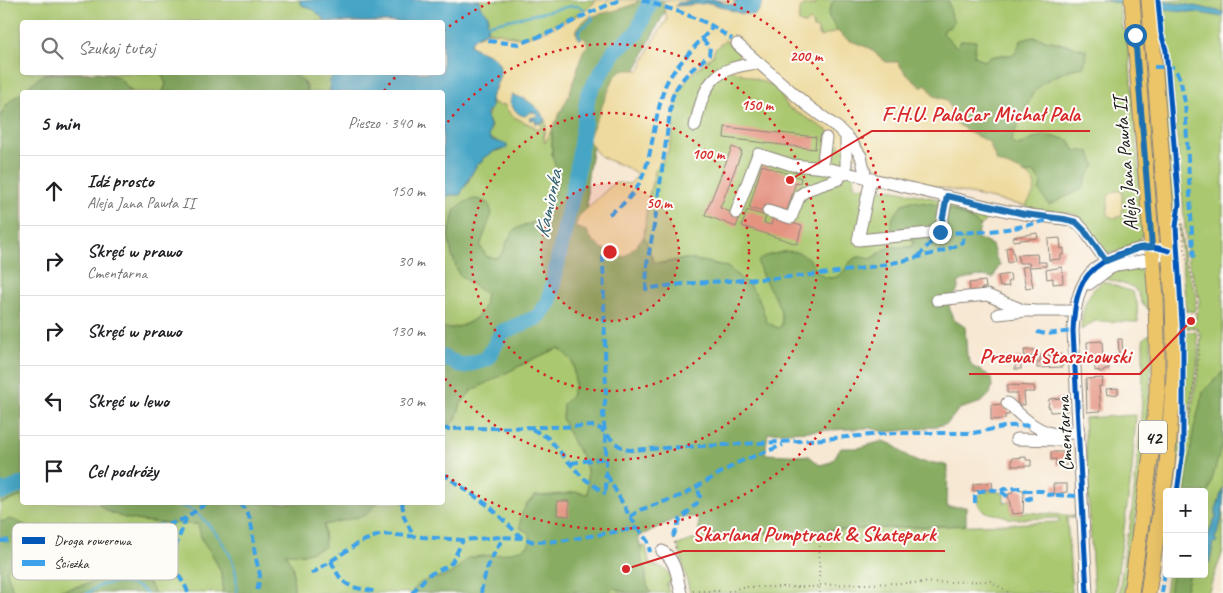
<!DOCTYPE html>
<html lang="pl">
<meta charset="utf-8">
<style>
:root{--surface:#fff;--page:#f6f6f6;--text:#202124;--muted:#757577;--line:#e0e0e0}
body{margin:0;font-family:Caveat,sans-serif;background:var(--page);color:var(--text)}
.controls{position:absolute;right:15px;bottom:15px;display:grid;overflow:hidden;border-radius:5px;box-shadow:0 5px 20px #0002}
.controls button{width:45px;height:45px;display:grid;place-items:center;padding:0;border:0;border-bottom:1px solid var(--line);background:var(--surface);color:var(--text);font:25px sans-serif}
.stop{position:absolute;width:15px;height:15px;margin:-11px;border:4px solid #1f6fb2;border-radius:50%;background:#fff}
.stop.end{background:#1f6fb2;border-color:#fff;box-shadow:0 1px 5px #0008}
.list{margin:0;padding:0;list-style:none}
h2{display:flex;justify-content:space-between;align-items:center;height:65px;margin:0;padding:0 20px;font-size:21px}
h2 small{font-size:16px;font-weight:400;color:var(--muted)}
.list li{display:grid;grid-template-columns:32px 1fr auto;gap:15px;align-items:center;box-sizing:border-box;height:70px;padding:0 20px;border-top:1px solid var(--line)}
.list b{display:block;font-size:19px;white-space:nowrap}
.list p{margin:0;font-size:16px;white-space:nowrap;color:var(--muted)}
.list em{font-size:16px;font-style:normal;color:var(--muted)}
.icon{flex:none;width:28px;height:28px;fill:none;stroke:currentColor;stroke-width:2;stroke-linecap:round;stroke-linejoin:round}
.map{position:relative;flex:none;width:1223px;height:593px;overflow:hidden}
.search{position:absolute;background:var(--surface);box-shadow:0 5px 20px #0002;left:20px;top:20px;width:425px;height:55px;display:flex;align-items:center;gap:12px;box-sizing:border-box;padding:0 18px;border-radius:5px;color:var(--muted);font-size:19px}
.panel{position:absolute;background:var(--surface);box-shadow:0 5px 20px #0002;left:20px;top:90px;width:425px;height:415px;border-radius:5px}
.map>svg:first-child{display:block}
.green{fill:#aac870;stroke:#637246;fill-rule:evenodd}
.forest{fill:#87ac62;stroke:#52643f}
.sand{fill:#eeda9e;stroke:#857b5d}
.water{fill:#47a6c6;stroke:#326171}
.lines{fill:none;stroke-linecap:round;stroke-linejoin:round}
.stream{stroke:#47a6c6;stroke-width:2.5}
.river{stroke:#47a6c6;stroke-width:16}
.building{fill:#e49381}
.minor-casing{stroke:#8a8278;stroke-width:13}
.major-casing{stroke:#8a8278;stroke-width:17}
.path{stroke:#8a8278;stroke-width:2;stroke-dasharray:1 4;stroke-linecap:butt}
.minor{stroke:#fff;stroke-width:11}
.major{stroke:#ecc569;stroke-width:15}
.major-bridge-casing{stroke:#8a8278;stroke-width:17;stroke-linecap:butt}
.major-bridge{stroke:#ecc569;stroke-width:15}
.quiet{stroke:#3da2ea;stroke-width:4;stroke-dasharray:8 4;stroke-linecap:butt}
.cycleway-casing{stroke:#fdfcf7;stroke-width:8}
.cycleway{stroke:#0057b8;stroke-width:5}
.route{stroke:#1f6fb2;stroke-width:6}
.ring{fill:none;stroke:#d62828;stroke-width:2.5;stroke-dasharray:2.5 5}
.labels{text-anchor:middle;stroke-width:4;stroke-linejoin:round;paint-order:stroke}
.shield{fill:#fdfcf7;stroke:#605f5e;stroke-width:1}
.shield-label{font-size:19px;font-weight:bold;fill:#1c1c1c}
.street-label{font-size:20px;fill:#1c1c1c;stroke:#fdfcf7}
.water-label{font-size:21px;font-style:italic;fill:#326171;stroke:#fdfcf7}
.key{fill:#fdfcf7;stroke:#bab9b5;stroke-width:1}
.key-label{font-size:14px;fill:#1c1c1c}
.centre{fill:#d62828;stroke:#fdfcf7;stroke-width:2.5}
.ring-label{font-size:15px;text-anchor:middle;font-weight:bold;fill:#d62828;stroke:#fdfcf7;stroke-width:4;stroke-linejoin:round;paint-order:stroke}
.leader{fill:none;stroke:#d62828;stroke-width:2}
.callout-dot{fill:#d62828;stroke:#fdfcf7;stroke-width:2}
.callout-label{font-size:21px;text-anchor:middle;font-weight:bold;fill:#d62828;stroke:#fdfcf7;stroke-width:4;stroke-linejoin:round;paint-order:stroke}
</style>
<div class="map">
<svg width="1223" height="593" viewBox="0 0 1223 593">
<rect width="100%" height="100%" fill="#fdfcf7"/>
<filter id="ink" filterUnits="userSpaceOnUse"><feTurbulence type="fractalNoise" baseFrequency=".02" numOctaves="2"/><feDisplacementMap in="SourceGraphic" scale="10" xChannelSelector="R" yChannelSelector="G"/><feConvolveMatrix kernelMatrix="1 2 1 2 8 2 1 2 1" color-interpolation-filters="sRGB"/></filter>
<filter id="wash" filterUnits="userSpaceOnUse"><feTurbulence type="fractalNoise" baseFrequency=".0096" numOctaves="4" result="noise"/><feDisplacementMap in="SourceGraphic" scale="20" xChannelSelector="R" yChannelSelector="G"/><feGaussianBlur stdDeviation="1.12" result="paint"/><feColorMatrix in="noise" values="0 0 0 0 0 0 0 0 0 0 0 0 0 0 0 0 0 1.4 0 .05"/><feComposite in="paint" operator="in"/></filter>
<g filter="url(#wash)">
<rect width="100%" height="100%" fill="#f7e8d3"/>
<g class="green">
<path d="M0,0H299L302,5L314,10L327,22H229L227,20L217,22H22V72L93,73L44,74L8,103L0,117Z"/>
<path d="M479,0H597L583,12L523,38L487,31L488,15L480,6Z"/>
<path d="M816,0H835L832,3L828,15L837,31L821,37L818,31L813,28V24L810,23L804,24L799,22C797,7 802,4 816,5Z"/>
<path d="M926,0H1101L1119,3L1122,28L1127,32L1144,224C1144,230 1144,235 1140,239C1133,247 1113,256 1103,252L1083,219L1074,214L1034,209L1025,206L1034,192L1031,177L1022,173H1035L1042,184L1082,189L1087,177L1095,166L1074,150L1069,140L1043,135L1018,146L1010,142L1033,93L1044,82L1066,71L1084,66L1087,50L1034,37L1022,39C1012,63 1015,52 995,56C991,56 987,60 984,61L956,47L943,33L945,29ZM1115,191L1122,192L1121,216H1118L1107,208L1111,195Z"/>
<path d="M1138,0H1142L1161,235L1159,236L1157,235Z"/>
<path d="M1161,0H1223V551L1208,593H1165L1168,574H1204V492H1180L1186,452V439L1198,375L1201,336L1196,327L1186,328V316L1195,319L1200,299L1188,262L1170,58L1164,35Z"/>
<path d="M725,40L739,54L737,59L732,61V70L769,84L777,89L788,107L827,130L837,140L841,147L850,155L854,164V186L895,190L989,210L990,215L980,227C971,217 954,209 941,206C931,203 921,204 912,201L910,236L914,242L911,247H888L871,259L859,257L852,260L844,272L835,278H826L818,274L812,263C796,260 770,248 758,262C759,267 761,272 763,277C772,294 783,305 782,325L778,328L767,323C762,310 738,272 727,267C721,264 691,259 685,259C674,260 665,263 654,263L644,236L647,205L656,168L667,154L678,93L689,76L713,56L715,49Z"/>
<path d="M1165,70L1177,202L1173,223L1161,72Z"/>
<path d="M99,73H161L166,84L163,92H132L118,77Z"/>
<path d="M292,73H331L333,78L330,80V92H307V85Z"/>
<path d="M491,101L494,103L504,104C510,120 526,121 540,130L541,123L545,121C547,128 542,135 545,142L552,130V155L559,179C554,192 548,210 537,220C530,226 517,224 511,235C504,245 507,250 497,258L487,257L480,246L491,213L448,235L452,255L459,275L486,293C485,297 485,302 484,306C479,321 457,330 443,328V205L445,199L449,195L466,186L477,164L482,162L483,158L495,151L503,150L497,140H491L489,136L491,126L487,117L491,107Z"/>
<path d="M1180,224L1185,264L1197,296L1194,312L1186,310L1179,227Z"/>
<path d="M1123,269L1140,270C1150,281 1149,294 1149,309L1143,305L1138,293L1133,287L1107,279L1105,276Z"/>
<path d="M1102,281L1132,292L1137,302L1138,322L1095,321L1081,330C1083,306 1085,297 1102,281Z"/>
<path d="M1195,330C1204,349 1190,406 1185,428L1186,332H1194Z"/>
<path d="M1148,335H1151C1152,422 1137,507 1125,593H1119L1127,534H1129C1137,469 1144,407 1143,342L1144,338Z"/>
<path d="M559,347L573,362L575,384L571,396L563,404L575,446L582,456L587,469L588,494C570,491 553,496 535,496L525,505L531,540L529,546C509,555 489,556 468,558L458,569L448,575L435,578L413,590V593H294L293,567L284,553L304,554L324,525L366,515L378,503L442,502L443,429L455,421L461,404L471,391L533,359Z"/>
<path d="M1180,370V451L1174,492H1169Z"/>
<path d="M1164,398L1163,445L1141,593H1136Z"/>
<path d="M1136,415L1132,471L1115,593H1094L1084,418Z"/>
<path d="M983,491H996L1004,494V503L1010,502L1012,514L1023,513V512L1076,516L1067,518L1072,593H690L678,545L707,535L1059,522V518L1010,519C998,510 979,520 977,497Z"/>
<path d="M22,496V502L98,503C116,525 172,523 198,524L202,540L212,554L220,570L223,582L222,593H155L146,579L120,569L90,583L54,592L13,591L7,571L14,552L2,521L0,522V504Z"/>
<path d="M646,546L650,565C661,565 670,571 673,581L667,584L669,593H520L640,547Z"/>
</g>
<g class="forest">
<path d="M638,0H671L647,46L641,60L593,144L587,182L588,231L634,248L644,236L654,263H665L686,259L707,262L727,267L749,285L758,296L767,322L778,328L782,325C783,305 772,294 763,277C761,272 759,267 758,262C763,255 770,255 778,253C791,249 805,252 813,264C817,270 817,275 825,277C846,283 845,259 859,257C862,257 867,258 871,259L888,247H911L914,242L910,236L891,228L893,217L903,204L912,201L940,205L956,212L977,223L980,227L977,238L992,245L996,258L1000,264L993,278C981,274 970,277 959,282L958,289L949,306L953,319L965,327L967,356L973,367L987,374L991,378L992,386L990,394L982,402L959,409L947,424L921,429L886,432L870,428L768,433L765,454L809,456L820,465L831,462L841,448H858L883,441L894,445L903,453L915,461L942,464L948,466L947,507H966V525L707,535L699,531L698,517H679L638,537L642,550L641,558C651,571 641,578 651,593H627L614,588L607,593H578L575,591L571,593H413C417,577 438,580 450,574C457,570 462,564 468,558C489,554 509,556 528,546L531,540L529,533L520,528C521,511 523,508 535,496H551L576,492L588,494L587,469L582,456L575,446L562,419L563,404L571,396L575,384L573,362L559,348L533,359L471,391L461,404L455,421L443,429L442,328C457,330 479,322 484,306C485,302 485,298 486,294L459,275L452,255L448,235L455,209C468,200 474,195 489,204L492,213L480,246L487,257L497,258C507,250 504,245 511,235C517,224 530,226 537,220C548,210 554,192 559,179L552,155V130L570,92L583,51L576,31C584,16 598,14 613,11C621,9 629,6 636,3Z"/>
<path d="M835,0H948C951,8 950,15 954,22L950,27L945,29L943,33L956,47L962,40L976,41L974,56L984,61C987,59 991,56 995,56C1015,52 1012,63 1022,39L1034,37L1087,50L1084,66L1066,71L1044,82L1033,93L1010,142L1018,146L1043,135L1069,140L1074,150L1090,152L1095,166L1087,177L1082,189L1049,205L1039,191L1041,184L1035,173H1022L997,162L989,142L972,134L956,123L947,100L934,96L926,84L921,87C911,79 904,73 898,62H886L869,48L848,40L837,31L828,15L832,3Z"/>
<path d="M99,72L118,77L132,92H22V496L0,504V117L8,103L44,74Z"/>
<path d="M161,73H292C300,79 306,81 307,92H163L166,84Z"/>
<path d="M1223,371V441L1204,509V492H1185L1193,432L1203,392Z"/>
<path d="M98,503H378L366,515L324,525L325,547L304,554L285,553L293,567L294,593H222L223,582L220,570L212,554L202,540L198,524C172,523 116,525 98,503Z"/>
<path d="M11,519L27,526L14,552L7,571L13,591C40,593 64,592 90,583C100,580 112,569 122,569C137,569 147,581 155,593H0V522Z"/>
<path d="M1172,574H1190L1185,593H1169Z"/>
</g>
<g class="sand">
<path d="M597,0H638L636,3C629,6 621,9 613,11C599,14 581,17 576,32L579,40L584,37L588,45L583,51L569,95L545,143C543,137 546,133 546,127C547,114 533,105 524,98L531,112L538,113V116L535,120L536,124L541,123L540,130C527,121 510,120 504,104L500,106L491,101V95L497,87L486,53L477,50L470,45C472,39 475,37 481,35C499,26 510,42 525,37C549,31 580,17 597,0Z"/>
<path d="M663,0H816V5C802,4 797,7 799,22L804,24L811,21L813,28L818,29V35L821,37L837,31L848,40L869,48L886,62H898C904,73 911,79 921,87L926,84L934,96L947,100L956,123L972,134L989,142L997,162C1010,167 1040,174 1034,192C1032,197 1028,202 1025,206L928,185L892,176L875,166L870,161L850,155L841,147L837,140L827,130L788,107L777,89L769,84L732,70L727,65L737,59L739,54L734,47L725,40L715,49L713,55L689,76L678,93L675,109L673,133L667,154L656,168L651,186L647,205L644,236L634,248L624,257C607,251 595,248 587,231L575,227L579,216L614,183L630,184L638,175C626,164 612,164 599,155C595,151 591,144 588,139L614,78L621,70H640L654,39L667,20Z"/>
<path d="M1115,191H1122V216L1113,218L1108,215V196Z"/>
</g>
<g class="water">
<path d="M299,0H479L480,6L488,15L487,31C480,35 473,37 470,45C478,52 491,52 497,61C505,72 496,84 492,95C490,98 492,102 491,106C491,112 489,108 487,113C486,118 489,121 490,125C491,128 489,132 489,136L491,140L507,144V148L495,151L483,158L482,162L477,164L460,195H449L445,199L443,205L442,92H330V85L329,82L332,78L331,73L442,72V22H327L314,10L302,5Z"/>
<path d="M700,0H715L731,5L736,3L733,0H764L758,12L754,15L739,13L711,3L675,6L678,3Z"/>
<path d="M1101,0H1151L1189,5L1223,12V17L1199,13L1163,10Z"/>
<path d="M512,95C526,98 539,106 545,121L537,124L535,120H531L530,118L538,116L535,112H530L525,116C517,115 514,109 510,102Z"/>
<path d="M1223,488C1223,504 1223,525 1215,538L1217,542L1214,543L1209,563L1204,568V546L1213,522L1216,517V509Z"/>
</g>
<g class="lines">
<g class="stream">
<path d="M486,25L571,6H579L585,10"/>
<path d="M580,38L578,31L592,20L593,18L591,16"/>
<path d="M147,502L179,505L193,510"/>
<path d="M196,513C211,525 231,550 235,569C237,577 237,585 236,593"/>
<path d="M87,593C92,591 97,587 102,585C115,581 137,582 146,593"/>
</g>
<g class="river">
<path d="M442,357L463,366L487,359L502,332L538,317L549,302L577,172L588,94L615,50L636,34L651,0"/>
<path d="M0,490L4,492L22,484"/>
</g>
</g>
<g id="blocks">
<g class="building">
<path d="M725,127L816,137L815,149L724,138Z"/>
<path d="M732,147L742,151L720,208L740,216L736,227L705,215Z"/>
<path d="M762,165L801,178L800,183L796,182L787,211L769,205L767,213L749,208Z"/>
<path d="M747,210L766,216L764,223L771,225L773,218L802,226L797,244L742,226Z"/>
<path d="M1037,233L1038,238L1013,241V237Z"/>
<path d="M1060,238L1061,249L1064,248V254L1061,255V259L1049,260L1048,239Z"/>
<path d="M1012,247L1015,261L1008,263L1006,248Z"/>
<path d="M1037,254L1038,262H1046V266L1030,267L1029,263H1019L1018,255Z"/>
<path d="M1029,266L1033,287L1026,288L1022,267Z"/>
<path d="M1062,267L1063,283L1053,284V278L1047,279L1046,270Z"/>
<path d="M1010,274L1011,281H1008L1009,286L1000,287L998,276Z"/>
<path d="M985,281L986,288H982V290L970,291L969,283Z"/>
<path d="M1118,339H1122L1123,359H1115V354L1119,353Z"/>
<path d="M1102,341L1103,361L1088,362L1087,342Z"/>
<path d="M1024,350H1035V357L1030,356V358H1025Z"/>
<path d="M1062,355V359H1064L1062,367L1037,368V362H1040V356Z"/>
<rect x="1015" y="357" width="6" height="12"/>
<path d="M1108,362L1109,370H1104V372H1099V370L1095,371V363Z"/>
<path d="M1103,378L1102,386H1099L1101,411L1087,412L1086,379Z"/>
<path d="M1007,385L1034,386L1035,392H1024L1025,405H1018L1017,393H1007Z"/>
<path d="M1118,388V394L1107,395L1106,389Z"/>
<path d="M1066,398L1067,411L1050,412V407H1048L1049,399Z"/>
<path d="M1004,404L1005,410H1009V415H1005V419L991,420V405Z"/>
<path d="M1051,452H1067V453H1069V456H1067V465H1056V459L1051,460Z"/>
<path d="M1026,457V460H1031V466H1012V458Z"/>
<path d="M992,482L993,489L973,491V484Z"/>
<path d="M1053,484H1067V492L1054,494Z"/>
<path d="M1014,489L1024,490L1023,513L1012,514L1008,494H1011Z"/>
<path d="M557,501H569V516L557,515Z"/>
</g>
</g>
</g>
<g filter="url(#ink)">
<use href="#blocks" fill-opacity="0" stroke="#8a8278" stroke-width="1"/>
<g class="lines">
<g class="minor-casing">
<g id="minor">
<path d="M737,44L808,106L838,128L850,140L861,156L866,178"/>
<path d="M695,126C705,82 712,68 759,63"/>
<path d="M846,136V174"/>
<path d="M822,168L826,138"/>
<path d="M871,179L858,240L940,232L947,196"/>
<path d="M768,211L791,218L800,195L809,189L839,179L840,172"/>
<path d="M736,213L758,154L792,165L826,168L1007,211L1030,215L1064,219L1076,222L1084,230L1106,261L1109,269"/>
<path d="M1089,284L1109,269L1117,265L1153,259L1169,251"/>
<path d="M937,300L987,295L1023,310L1034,311"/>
<path d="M998,314L1026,311H1075"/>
<path d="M1007,403C1022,416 1034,430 1055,434C1063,435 1071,432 1079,433"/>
<path d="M1016,439L1062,440"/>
<path d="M662,551C676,559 677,578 681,593"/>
<path d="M1087,593L1073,331C1076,292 1082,267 1124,253C1135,250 1146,246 1158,248"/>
</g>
</g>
<g class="major-casing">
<g id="major">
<path d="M1132,0L1156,299"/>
<path d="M1149,0L1173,299"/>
<path d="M1131,593L1153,440L1157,393V340"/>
<path d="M1148,593L1167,465L1174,375V340"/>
</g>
</g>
<g class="path">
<path d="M1179,204L1186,257L1198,295L1195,317L1184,311"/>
<path d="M1183,439L1197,370L1200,336L1196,328L1185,329"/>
<path d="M820,536L819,585L990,581L1010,593"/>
<path d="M673,537L676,550"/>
<path d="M693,591H733L740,587H816L819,585L820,593"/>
</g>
<use href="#minor" class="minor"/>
<use href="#major" class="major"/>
<g class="major-bridge-casing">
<g id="major-bridge">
<path d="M1156,299L1157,340"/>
<path d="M1173,299L1174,340"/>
</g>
</g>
<use href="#major-bridge" class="major-bridge"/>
<g class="quiet">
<path d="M642,0L680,12L709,24L732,39"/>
<path d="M702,39L710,47L709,55C693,69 680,77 672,98L655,220L647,264L646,289C679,283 711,282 744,280C798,277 853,272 906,260C926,255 945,252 963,242L964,233"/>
<path d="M488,41L519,44L556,30L589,13L620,0"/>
<path d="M1154,67H1172C1182,75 1182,91 1185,102L1192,234L1194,261"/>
<path d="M609,214C653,188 648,147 660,104C662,97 663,89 667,82C675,66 701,41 713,26"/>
<path d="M603,255L606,396L603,414L606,444V494"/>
<path d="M918,257L940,232C977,234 1018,230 1053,218"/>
<path d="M1037,332L1046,334L1073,331"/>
<path d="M442,429L595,426C609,432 611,445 629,450L798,441L895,433H973L1009,426L1032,425"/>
<path d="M532,429L547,437L582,477L606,494"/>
<path d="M571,463L606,458"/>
<path d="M442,473L489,506L522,538L534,542L560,541L638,528"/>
<path d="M607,475L630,517L648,542L650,552"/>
<path d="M1001,491L1004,489L1021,488L1026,491H1042L1048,495L1056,494"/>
<path d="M1056,495L1077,496"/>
<path d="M1025,499H1030L1029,491"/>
<path d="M240,502L249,516L252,528L255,555L260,575L257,593"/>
<path d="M402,502L404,517L414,537"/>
<path d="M975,503V494C985,488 1000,488 1008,497"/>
<path d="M630,517L640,510L683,495L739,462L783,445"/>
<path d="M186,518C182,533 170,552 175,568C178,577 186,584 188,593"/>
<path d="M673,537L680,520L697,503L700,496L697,487"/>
<path d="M0,541L173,523L184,519L208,502"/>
<path d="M331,561C338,575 341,584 357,588C364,590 370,589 376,593"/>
<path d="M311,574L360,542L382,534L463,540L501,537L522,538"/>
<path d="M412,593L428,575L448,566L452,562L463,540"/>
<path d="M481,593C485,571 490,559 502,540L501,537"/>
<path d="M1162,593L1167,557"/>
</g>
<g class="cycleway-casing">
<g id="cycleway">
<path d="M1158,0L1161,33L1166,50L1179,204L1176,227L1183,339V451L1177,492"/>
<path d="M1087,593L1073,331C1074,315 1075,297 1083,282C1095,261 1127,248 1150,247C1156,247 1163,249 1169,251"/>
</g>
</g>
<use href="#cycleway" class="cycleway"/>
</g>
</g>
<g class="lines" filter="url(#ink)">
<path class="route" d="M940,232L947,196L1024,214L1064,219L1076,222L1084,230L1106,261L1139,248L1152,247L1135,35"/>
</g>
<circle cx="610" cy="252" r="69" fill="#d62828" fill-opacity=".12"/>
<g class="ring">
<circle cx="610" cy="252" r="69"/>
<circle cx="610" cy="252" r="139"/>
<path d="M443 128A208 208 0 1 1 443 376"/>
<path d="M384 91A277 277 0 0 1 398 74M443 31A277 277 0 0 1 493 1M727 1A277 277 0 1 1 443 473"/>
</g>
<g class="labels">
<rect class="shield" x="1139" y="420.5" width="28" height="33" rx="4"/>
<g class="shield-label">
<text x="1153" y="444">42</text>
</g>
<g class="street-label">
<text transform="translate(1125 164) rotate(-95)" y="7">Aleja Jana Pawła II</text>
<text transform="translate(1064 434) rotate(-93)" y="7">Cmentarna</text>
</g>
<g class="water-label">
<text transform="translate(548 204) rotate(-78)" y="7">Kamionka</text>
</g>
</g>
<rect x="12" y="523" width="166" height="57" rx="8" class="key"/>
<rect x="22" y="537" width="23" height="7" fill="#0057b8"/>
<rect x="22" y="560" width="23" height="6" fill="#3da2ea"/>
<g class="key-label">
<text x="54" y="545">Droga rowerowa</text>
<text x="54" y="568">Ścieżka</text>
</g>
<circle cx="610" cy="252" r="8" class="centre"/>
<g class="ring-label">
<text x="806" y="61">200 m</text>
<text x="757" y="110">150 m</text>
<text x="708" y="159">100 m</text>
<text x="659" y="208">50 m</text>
</g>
<path class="leader" d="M790 180L872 131H1090M1191 321L1140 374H969M626 569L683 551H945"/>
<g class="callout-dot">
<circle cx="790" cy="180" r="5"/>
<circle cx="1191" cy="321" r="5"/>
<circle cx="626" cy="569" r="5"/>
</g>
<g class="callout-label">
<text x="981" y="121">F.H.U. PalaCar Michał Pala</text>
<text x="1055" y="363">Przewał Staszicowski</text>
<text x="814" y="541">Skarland Pumptrack &amp; Skatepark</text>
</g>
</svg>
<div class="controls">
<button>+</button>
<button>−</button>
</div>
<div class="stop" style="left:1135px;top:35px"></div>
<div class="stop end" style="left:940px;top:232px"></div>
<div class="search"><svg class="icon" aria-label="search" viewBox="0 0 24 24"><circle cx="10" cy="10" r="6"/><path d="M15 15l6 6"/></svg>Szukaj tutaj</div>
<section class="panel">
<h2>5 min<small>Pieszo · 340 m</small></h2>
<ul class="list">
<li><svg class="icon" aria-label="ahead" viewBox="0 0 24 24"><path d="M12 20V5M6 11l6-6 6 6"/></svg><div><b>Idź prosto</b><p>Aleja Jana Pawła II</p></div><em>150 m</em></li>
<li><svg class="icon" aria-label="right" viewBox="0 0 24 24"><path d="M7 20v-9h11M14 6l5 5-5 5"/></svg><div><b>Skręć w prawo</b><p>Cmentarna</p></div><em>30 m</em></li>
<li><svg class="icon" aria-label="right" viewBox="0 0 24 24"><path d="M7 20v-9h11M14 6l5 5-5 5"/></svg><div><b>Skręć w prawo</b></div><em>130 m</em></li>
<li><svg class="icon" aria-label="left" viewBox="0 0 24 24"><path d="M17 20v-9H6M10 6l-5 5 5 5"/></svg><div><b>Skręć w lewo</b></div><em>30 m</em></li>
<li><svg class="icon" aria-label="arrive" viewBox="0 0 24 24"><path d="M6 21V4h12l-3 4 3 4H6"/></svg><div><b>Cel podróży</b></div></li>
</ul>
</section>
</div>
